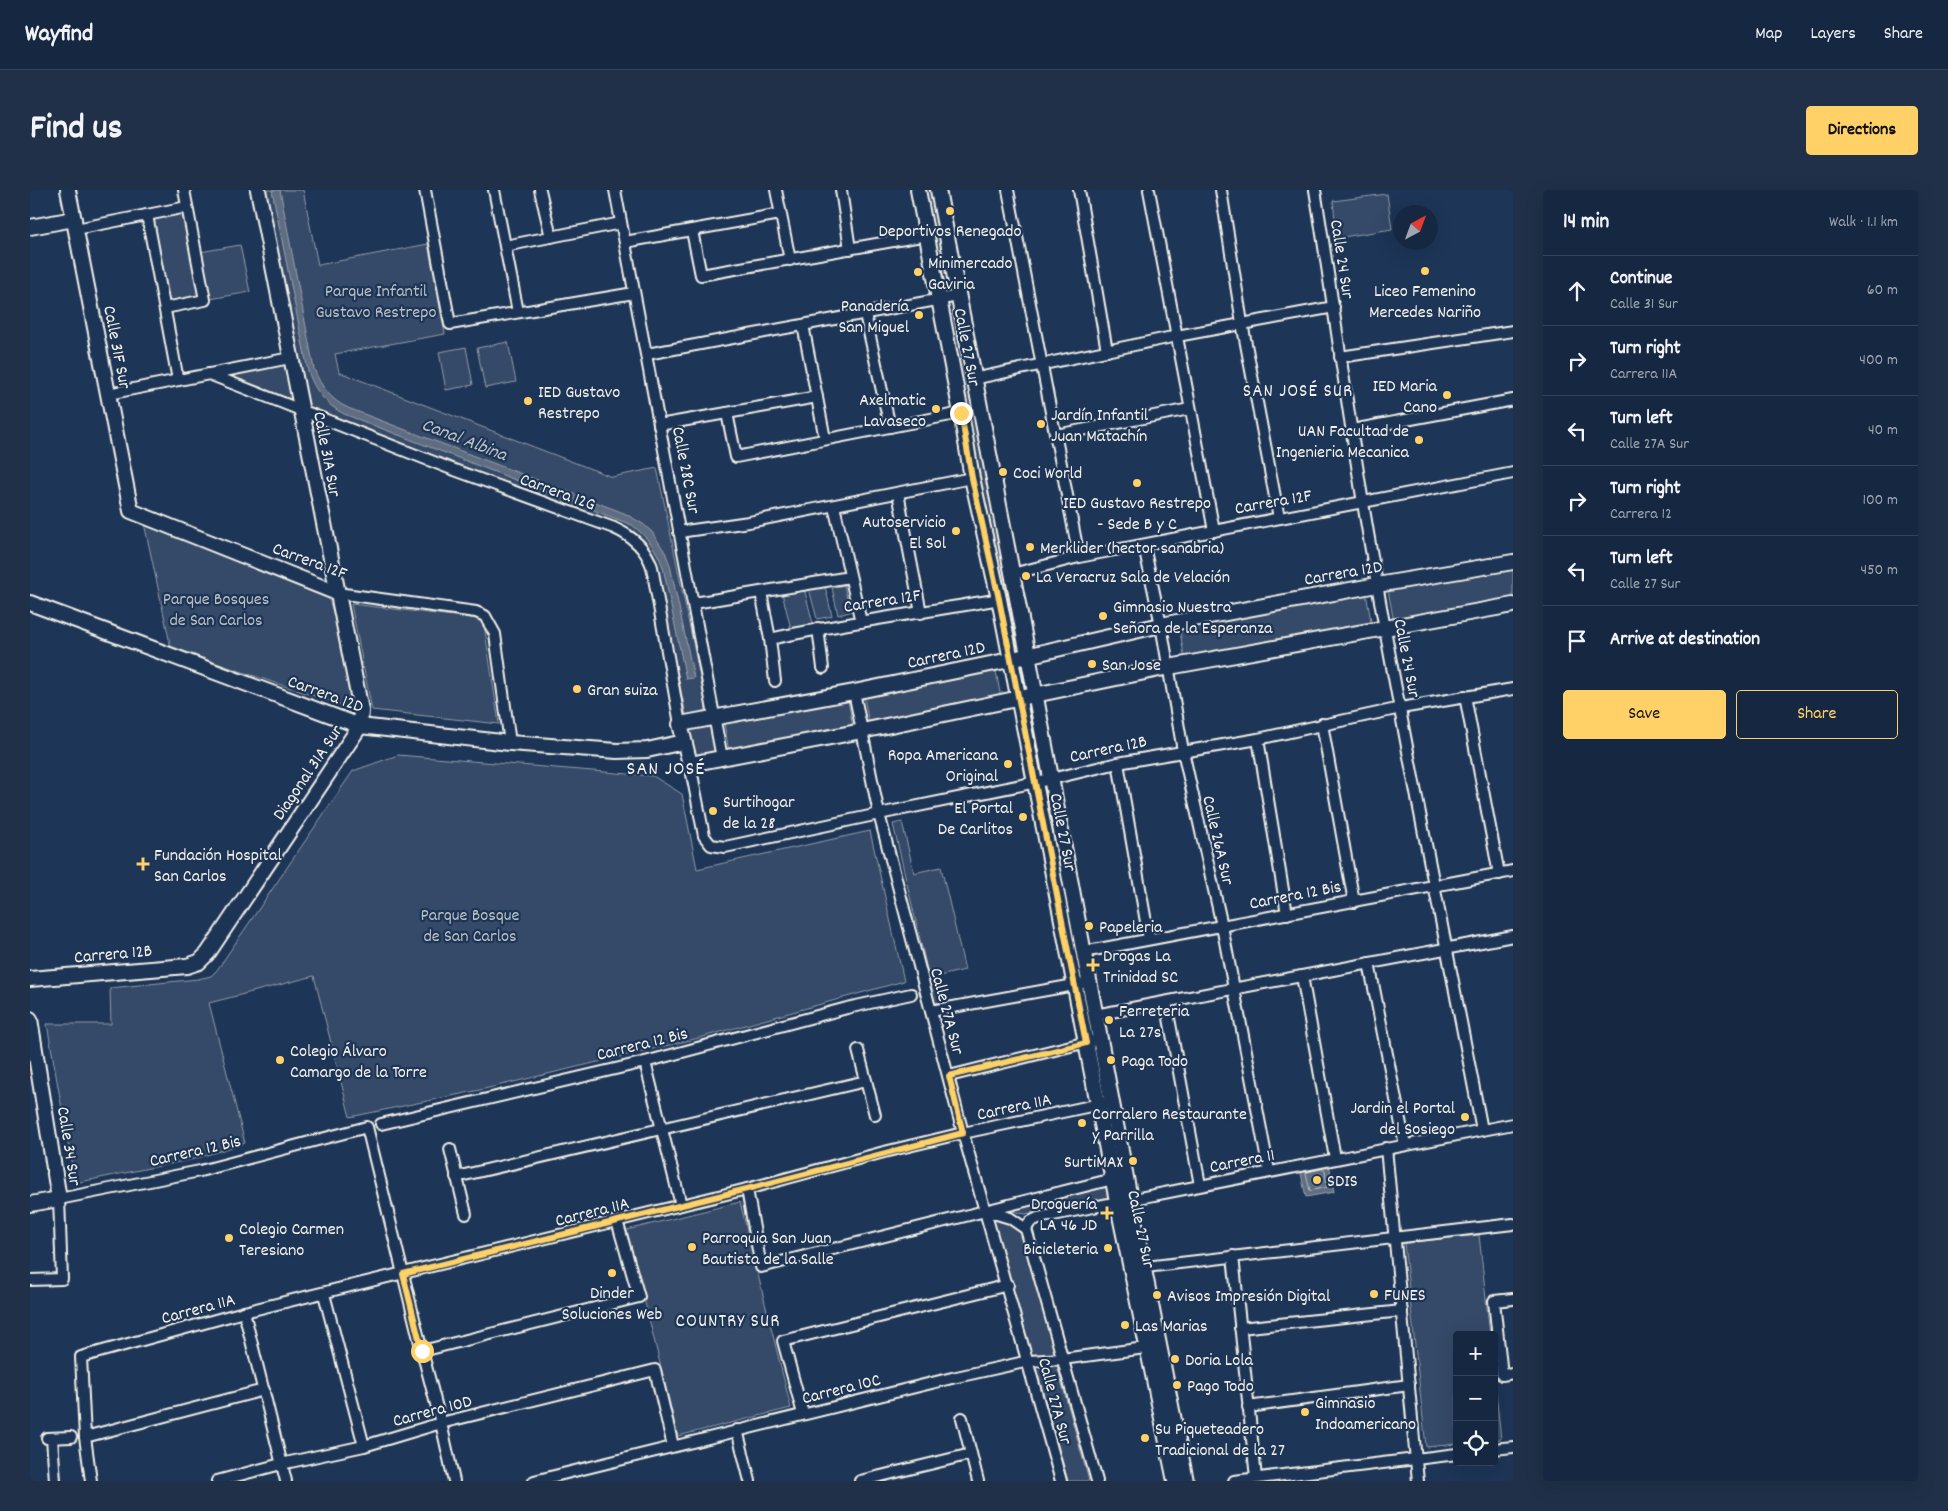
<!DOCTYPE html>
<meta charset="utf-8">
<style>
:root{--surface:#162841;--page:#1f3048;--text:#f1f3f6;--muted:#9ea6b1;--line:#35445a;--accent:#ffd166}
body{margin:0;font-family:Dekko,sans-serif;background:var(--page);color:var(--text)}
.controls{position:absolute;right:15px;bottom:15px;display:grid;overflow:hidden;border-radius:5px;box-shadow:0 5px 20px #0002}
.controls button{width:45px;height:45px;display:grid;place-items:center;padding:0;border:0;border-bottom:1px solid var(--line);background:var(--surface);color:var(--text);font:25px sans-serif}
.compass{position:absolute;left:1363px;top:15px;width:45px;height:45px;border-radius:50%;background:var(--surface);box-shadow:0 5px 20px #0002;rotate:41deg}
.stop{position:absolute;width:15px;height:15px;margin:-11px;border:4px solid #ffd166;border-radius:50%;background:#fff}
.stop.end{background:#ffd166;border-color:#fff;box-shadow:0 1px 5px #0008}
.list{margin:0;padding:0;list-style:none}
h2{display:flex;justify-content:space-between;align-items:center;height:65px;margin:0;padding:0 20px;font-size:21px}
h2 small{font-size:16px;font-weight:400;color:var(--muted)}
.list li{display:grid;grid-template-columns:32px 1fr auto;gap:15px;align-items:center;box-sizing:border-box;height:70px;padding:0 20px;border-top:1px solid var(--line)}
.list b{display:block;font-size:19px;white-space:nowrap}
.list p{margin:0;font-size:16px;white-space:nowrap;color:var(--muted)}
.list em{font-size:16px;font-style:normal;color:var(--muted)}
.actions{display:flex;gap:10px;padding:15px 20px}
.actions a{flex:1;padding:11px 0;border:1px solid var(--accent);border-radius:5px;text-align:center;font-size:18px;color:var(--accent)}
.actions .main{background:var(--accent);color:#111}
.icon{flex:none;width:28px;height:28px;fill:none;stroke:currentColor;stroke-width:2;stroke-linecap:round;stroke-linejoin:round}
.map{position:relative;flex:none;width:1483px;height:1291px;overflow:hidden;border-radius:5px}
header{display:flex;align-items:center;gap:30px;box-sizing:border-box;height:70px;padding:0 25px;background:var(--surface);border-bottom:1px solid var(--line)}
header strong{font-size:24px}
nav{display:flex;gap:28px;margin-inline-start:auto;font-size:18px}
.intro{display:flex;align-items:center;justify-content:space-between;box-sizing:border-box;height:120px;padding:0 30px}
h1{margin:0;font-size:35px}
.button{padding:12px 22px;border-radius:5px;background:var(--accent);color:#111;font-size:18px;font-weight:700}
main{display:flex;gap:30px;padding:0 30px}
aside{flex:1;background:var(--surface);border-radius:5px;box-shadow:0 5px 20px #0002}
.map>svg:first-child{display:block}
.green{fill:#354a67;stroke:#949ea8}
.water{fill:#5e6d82;stroke:#9aa2ab}
.lines{fill:none;stroke-linecap:round;stroke-linejoin:round}
.shore{stroke:#b8bcbf;stroke-width:1}
.street-casing{stroke:#f4f1e8;stroke-width:14}
.secondary-casing{stroke:#f4f1e8;stroke-width:18}
.street{stroke:#1d3557;stroke-width:10}
.secondary{stroke:#1d3557;stroke-width:14}
.route{stroke:#ffd166;stroke-width:6}
.poi-dot{fill:#ffd166;stroke:#1d3557;stroke-width:2}
.labels{text-anchor:middle;stroke-width:4.5;stroke-linejoin:round;paint-order:stroke}
.poi-label{font-size:18px;fill:#f4f1e8;stroke:#1d3557;text-anchor:start}
.street-label{font-size:18px;fill:#f4f1e8;stroke:#1d3557}
.park-label{font-size:18px;fill:#bbbfc1;stroke:#1d3557}
.neighbourhood-label{font-size:19px;letter-spacing:1px;fill:#f4f1e8;stroke:#1d3557}
.water-label{font-size:19px;font-style:italic;fill:#c0c3c4;stroke:#1d3557}
.quarter-label{font-size:20px;letter-spacing:1px;fill:#f4f1e8;stroke:#1d3557}
</style>
<header>
<strong>Wayfind</strong>
<nav><a>Map</a><a>Layers</a><a>Share</a></nav>
</header>
<div class="intro"><h1>Find us</h1><a class="button">Directions</a></div>
<main>
<div class="map">
<svg width="1483" height="1291" viewBox="0 0 1483 1291">
<rect width="100%" height="100%" fill="#1d3557"/>
<filter id="ink" filterUnits="userSpaceOnUse"><feTurbulence type="fractalNoise" baseFrequency=".02" numOctaves="2"/><feDisplacementMap in="SourceGraphic" scale="10" xChannelSelector="R" yChannelSelector="G"/><feConvolveMatrix kernelMatrix="1 2 1 2 8 2 1 2 1" color-interpolation-filters="sRGB"/></filter>
<g filter="url(#ink)">
<g class="green">
<path d="M232,0H273L288,75L398,54L415,144L305,164L309,182L582,287L627,278L677,521L656,525L625,372C617,356 608,347 593,337L467,292L193,186L264,172Z"/>
<path d="M894,0H903L920,83L910,85Z"/>
<path d="M1357,4L1362,39L1307,48L1303,11Z"/>
<path d="M152,22L169,108L139,114L122,28Z"/>
<path d="M210,55L220,102L180,109L170,62Z"/>
<path d="M927,124L986,431L974,420L917,125Z"/>
<path d="M478,152L486,192L455,198L447,158Z"/>
<path d="M436,157L443,195L416,200L409,162Z"/>
<path d="M114,333L299,409L323,491L317,517L141,458Z"/>
<path d="M1483,375V412L1364,433L1358,400Z"/>
<path d="M814,395L820,422L808,425L802,398Z"/>
<path d="M795,396L802,426L787,429L779,399Z"/>
<path d="M774,398L783,434L761,439L752,403Z"/>
<path d="M1336,403L1342,437L1155,471L1149,436Z"/>
<path d="M321,414L449,429L454,434L469,534L342,520Z"/>
<path d="M966,481L971,508L839,534L834,507Z"/>
<path d="M818,510L823,538L699,561L694,533Z"/>
<path d="M681,536L687,564L665,568L660,540Z"/>
<path d="M368,565L623,586L652,604L667,679L840,641L874,791L669,848L450,900L320,927L284,786L179,813L215,953L164,969L45,993L17,834H81L80,798L168,789L181,786L187,780L323,581Z"/>
<path d="M872,632L884,683L911,677L935,780L909,786L915,811L905,813L863,634Z"/>
<path d="M1076,996L1079,1007L995,1024L971,1018Z"/>
<path d="M710,1012L761,1218L648,1246L597,1040Z"/>
<path d="M963,1029L985,1035L992,1043L1025,1164L1002,1166Z"/>
<path d="M1449,1045L1460,1145H1427V1254L1396,1257L1374,1053Z"/>
<path d="M1027,1176L1059,1291H1038L1006,1177Z"/>
<path d="M1464,1185L1471,1249L1464,1250Z"/>
</g>
<g class="water">
<path d="M242,0H250L284,179C291,197 301,210 318,218L594,323L613,334L622,342L635,362L640,375L664,488L656,489L633,377C626,358 617,347 602,335L314,224C295,214 285,201 278,181Z"/>
<path d="M1299,973L1304,1002L1276,1007L1270,979Z"/>
</g>
<g class="lines">
<path class="shore" d="M1292,979L1295,981L1297,997L1280,1001L1276,983Z"/>
<g class="street-casing">
<g id="street">
<path d="M395,0L420,134L604,103"/>
<path d="M464,0L488,122"/>
<path d="M510,0L521,47"/>
<path d="M585,0L692,568"/>
<path d="M746,0L760,70"/>
<path d="M811,0L820,59"/>
<path d="M978,0L1049,367"/>
<path d="M1049,0L1077,161"/>
<path d="M1119,0L1184,341"/>
<path d="M1191,0L1212,133L1249,328"/>
<path d="M1285,0C1302,104 1316,209 1333,313C1368,523 1412,731 1452,940"/>
<path d="M117,25L148,190"/>
<path d="M46,39L157,17"/>
<path d="M662,41L671,85L897,45"/>
<path d="M595,52L750,24"/>
<path d="M475,56L591,33"/>
<path d="M135,118L175,110L154,0"/>
<path d="M835,124L860,237"/>
<path d="M773,135L795,249"/>
<path d="M617,164L928,106"/>
<path d="M1310,167L1483,141"/>
<path d="M179,184L419,278L584,338C602,346 616,358 622,377L650,534"/>
<path d="M943,189L1147,146L1304,117"/>
<path d="M78,204L260,168"/>
<path d="M697,223L706,267L931,223"/>
<path d="M629,235L787,207"/>
<path d="M1322,240L1483,210"/>
<path d="M1026,245L1160,219"/>
<path d="M868,303L891,423"/>
<path d="M804,316L831,432"/>
<path d="M649,342L719,332L942,288"/>
<path d="M1114,356L1131,435L1153,561L1192,736L1239,981"/>
<path d="M982,384L1049,367L1483,283"/>
<path d="M731,402L740,449L745,491"/>
<path d="M307,403L446,422L455,426L465,444L480,553"/>
<path d="M664,413L820,387"/>
<path d="M788,438L793,478"/>
<path d="M740,449C816,432 893,423 969,409"/>
<path d="M824,502L849,624L933,943L1031,1291"/>
<path d="M1435,506L1469,684"/>
<path d="M1292,534L1324,712"/>
<path d="M1228,549L1257,724"/>
<path d="M1088,573L1119,749"/>
<path d="M660,574L674,646L681,655L695,657L849,624L1021,589L1088,573L1228,549L1371,518L1483,499"/>
<path d="M1053,762L1483,681"/>
<path d="M1339,773L1375,955"/>
<path d="M1272,786L1305,968"/>
<path d="M1136,812L1170,995"/>
<path d="M901,821L1050,794"/>
<path d="M1065,825L1483,746"/>
<path d="M828,860L845,925"/>
<path d="M615,872L651,1015"/>
<path d="M919,886L1061,851"/>
<path d="M351,934L615,872L817,818L881,804"/>
<path d="M1356,958L1388,1291"/>
<path d="M420,959L436,1024"/>
<path d="M426,987L836,891"/>
<path d="M717,999L731,1077L1083,989"/>
<path d="M957,1021L980,1028L996,1039"/>
<path d="M996,1039L1000,1032L1008,1028L1483,934"/>
<path d="M996,1039L1067,1291"/>
<path d="M1203,1066L1226,1288"/>
<path d="M1107,1078L1483,1034"/>
<path d="M0,1090L32,1089L29,1009L170,981L337,937L392,1161L411,1233L424,1291"/>
<path d="M294,1104L334,1256"/>
<path d="M1483,1109L1464,1111L1472,1185L1483,1183"/>
<path d="M214,1122L256,1291"/>
<path d="M1210,1138L1372,1121"/>
<path d="M392,1161L609,1107L587,1031"/>
<path d="M1218,1217L1379,1195"/>
<path d="M773,1224L753,1151L978,1095"/>
<path d="M932,1228L948,1291"/>
<path d="M707,1240L720,1291"/>
<path d="M55,1247L234,1200"/>
<path d="M17,1248L41,1247"/>
<path d="M22,1248L25,1291"/>
<path d="M1464,1259L1483,1257"/>
<path d="M61,1291L55,1247L51,1167L214,1122L717,999L854,962L933,943L1075,913"/>
<path d="M187,1291L251,1274L334,1256L411,1233L625,1180L643,1256"/>
<path d="M504,1291L922,1188L999,1171L1032,1169L1123,1157"/>
<path d="M830,1291L941,1264"/>
<path d="M1204,1291L1427,1264"/>
</g>
</g>
<g class="secondary-casing">
<g id="secondary">
<path d="M38,0L101,321L307,403"/>
<path d="M228,0L331,520L330,536"/>
<path d="M888,0L931,223L942,288L969,409L1087,1011L1145,1291"/>
<path d="M908,0L998,465L1100,1009L1156,1291"/>
<path d="M0,37L44,29"/>
<path d="M1483,372L1347,395L1131,435L970,472L824,502L650,534L660,574L832,541L1139,477L1483,415"/>
<path d="M0,413L330,536L480,553L587,561L617,560L654,552"/>
<path d="M0,789L157,776L169,772L178,763L330,536"/>
<path d="M0,829L29,1009L0,1014"/>
</g>
</g>
<use href="#street" class="street"/>
<use href="#secondary" class="secondary"/>
</g>
</g>
<g class="lines" filter="url(#ink)">
<path class="route" d="M392,1161L373,1084L717,999L933,943L919,886L1056,853L969,409L942,288L931,223"/>
</g>
<g class="poi-dot">
<circle cx="920" cy="21" r="5"/>
<circle cx="1395" cy="81" r="5"/>
<circle cx="888" cy="82" r="5"/>
<circle cx="889" cy="125" r="5"/>
<circle cx="1417" cy="205" r="5"/>
<circle cx="498" cy="211" r="5"/>
<circle cx="906" cy="219" r="5"/>
<circle cx="1011" cy="234" r="5"/>
<circle cx="1389" cy="250" r="5"/>
<circle cx="973" cy="282" r="5"/>
<circle cx="1107" cy="293" r="5"/>
<circle cx="926" cy="341" r="5"/>
<circle cx="1000" cy="357" r="5"/>
<circle cx="996" cy="386" r="5"/>
<circle cx="1073" cy="426" r="5"/>
<circle cx="1062" cy="474" r="5"/>
<circle cx="547" cy="499" r="5"/>
<circle cx="978" cy="574" r="5"/>
<circle cx="683" cy="621" r="5"/>
<circle cx="993" cy="627" r="5"/>
<path d="M110.5 666.5h5v5h5v5h-5v5h-5v-5h-5v-5h5z"/>
<circle cx="1059" cy="736" r="5"/>
<path d="M1060.5 767.5h5v5h5v5h-5v5h-5v-5h-5v-5h5z"/>
<circle cx="1079" cy="830" r="5"/>
<circle cx="250" cy="870" r="5"/>
<circle cx="1081" cy="870" r="5"/>
<circle cx="1435" cy="927" r="5"/>
<circle cx="1052" cy="933" r="5"/>
<circle cx="1103" cy="971" r="5"/>
<circle cx="1287" cy="990" r="5"/>
<path d="M1074.5 1015.5h5v5h5v5h-5v5h-5v-5h-5v-5h5z"/>
<circle cx="199" cy="1048" r="5"/>
<circle cx="662" cy="1057" r="5"/>
<circle cx="1078" cy="1058" r="5"/>
<circle cx="582" cy="1083" r="5"/>
<circle cx="1344" cy="1104" r="5"/>
<circle cx="1127" cy="1105" r="5"/>
<circle cx="1095" cy="1135" r="5"/>
<circle cx="1145" cy="1169" r="5"/>
<circle cx="1147" cy="1195" r="5"/>
<circle cx="1275" cy="1222" r="5"/>
<circle cx="1115" cy="1248" r="5"/>
</g>
<g class="labels">
<g class="poi-label">
<text x="920" y="46" text-anchor="middle">Deportivos Renegado</text>
<text x="898" y="78">Minimercado<tspan x="898" dy="21">Gaviria</tspan></text>
<text x="1395" y="106" text-anchor="middle">Liceo Femenino<tspan x="1395" dy="21">Mercedes Nariño</tspan></text>
<text x="879" y="121" text-anchor="end">Panadería<tspan x="879" dy="21">San Miguel</tspan></text>
<text x="1407" y="201" text-anchor="end">IED Maria<tspan x="1407" dy="21">Cano</tspan></text>
<text x="508" y="207">IED Gustavo<tspan x="508" dy="21">Restrepo</tspan></text>
<text x="896" y="215" text-anchor="end">Axelmatic<tspan x="896" dy="21">Lavaseco</tspan></text>
<text x="1021" y="230">Jardín Infantil<tspan x="1021" dy="21">Juan Matachín</tspan></text>
<text x="1379" y="246" text-anchor="end">UAN Facultad de<tspan x="1379" dy="21">Ingenieria Mecanica</tspan></text>
<text x="983" y="288">Coci World</text>
<text x="1107" y="318" text-anchor="middle">IED Gustavo Restrepo<tspan x="1107" dy="21">- Sede B y C</tspan></text>
<text x="916" y="337" text-anchor="end">Autoservicio<tspan x="916" dy="21">El Sol</tspan></text>
<text x="1010" y="363">Merklider (hector sanabria)</text>
<text x="1006" y="392">La Veracruz Sala de Velación</text>
<text x="1083" y="422">Gimnasio Nuestra<tspan x="1083" dy="21">Señora de la Esperanza</tspan></text>
<text x="1072" y="480">San Jose</text>
<text x="557" y="505">Gran suiza</text>
<text x="968" y="570" text-anchor="end">Ropa Americana<tspan x="968" dy="21">Original</tspan></text>
<text x="693" y="617">Surtihogar<tspan x="693" dy="21">de la 28</tspan></text>
<text x="983" y="623" text-anchor="end">El Portal<tspan x="983" dy="21">De Carlitos</tspan></text>
<text x="124" y="670">Fundación Hospital<tspan x="124" dy="21">San Carlos</tspan></text>
<text x="1069" y="742">Papeleria</text>
<text x="1073" y="771">Drogas La<tspan x="1073" dy="21">Trinidad SC</tspan></text>
<text x="1089" y="826">Ferreteria<tspan x="1089" dy="21">La 27s</tspan></text>
<text x="260" y="866">Colegio Álvaro<tspan x="260" dy="21">Camargo de la Torre</tspan></text>
<text x="1091" y="876">Paga Todo</text>
<text x="1425" y="923" text-anchor="end">Jardin el Portal<tspan x="1425" dy="21">del Sosiego</tspan></text>
<text x="1062" y="929">Corralero Restaurante<tspan x="1062" dy="21">y Parrilla</tspan></text>
<text x="1093" y="977" text-anchor="end">SurtiMAX</text>
<text x="1297" y="996">SDIS</text>
<text x="1067" y="1019" text-anchor="end">Droguería<tspan x="1067" dy="21">LA 46 JD</tspan></text>
<text x="209" y="1044">Colegio Carmen<tspan x="209" dy="21">Teresiano</tspan></text>
<text x="672" y="1053">Parroquia San Juan<tspan x="672" dy="21">Bautista de la Salle</tspan></text>
<text x="1068" y="1064" text-anchor="end">Bicicleteria</text>
<text x="582" y="1108" text-anchor="middle">Dinder<tspan x="582" dy="21">Soluciones Web</tspan></text>
<text x="1354" y="1110">FUNES</text>
<text x="1137" y="1111">Avisos Impresión Digital</text>
<text x="1105" y="1141">Las Marias</text>
<text x="1155" y="1175">Doria Lola</text>
<text x="1157" y="1201">Pago Todo</text>
<text x="1285" y="1218">Gimnasio<tspan x="1285" dy="21">Indoamericano</tspan></text>
<text x="1125" y="1244">Su Piqueteadero<tspan x="1125" dy="21">Tradicional de la 27</tspan></text>
</g>
<g class="street-label">
<text transform="translate(1313 69) rotate(81)" y="6">Calle 24 Sur</text>
<text transform="translate(88 157) rotate(79)" y="6">Calle 31F Sur</text>
<text transform="translate(938 157) rotate(79)" y="6">Calle 27 Sur</text>
<text transform="translate(298 264) rotate(79)" y="6">Calle 31A Sur</text>
<text transform="translate(657 280) rotate(79)" y="6">Calle 28C Sur</text>
<text transform="translate(528 301) rotate(20)" y="6">Carrera 12G</text>
<text transform="translate(1243 311) rotate(-10)" y="6">Carrera 12F</text>
<text transform="translate(280 370) rotate(20)" y="6">Carrera 12F</text>
<text transform="translate(1313 382) rotate(-10)" y="6">Carrera 12D</text>
<text transform="translate(852 410) rotate(-9)" y="6">Carrera 12F</text>
<text transform="translate(916 464) rotate(-12)" y="6">Carrera 12D</text>
<text transform="translate(1378 468) rotate(79)" y="6">Calle 24 Sur</text>
<text transform="translate(296 503) rotate(20)" y="6">Carrera 12D</text>
<text transform="translate(1078 558) rotate(-12)" y="6">Carrera 12B</text>
<text transform="translate(277 582) rotate(-56)" y="6">Diagonal 31A Sur</text>
<text transform="translate(1034 642) rotate(79)" y="6">Calle 27 Sur</text>
<text transform="translate(1189 650) rotate(77)" y="6">Calle 26A Sur</text>
<text transform="translate(1265 704) rotate(-11)" y="6">Carrera 12 Bis</text>
<text transform="translate(83 763) rotate(-5)" y="6">Carrera 12B</text>
<text transform="translate(918 821) rotate(75)" y="6">Calle 27A Sur</text>
<text transform="translate(612 853) rotate(-14)" y="6">Carrera 12 Bis</text>
<text transform="translate(984 916) rotate(-12)" y="6">Carrera 11A</text>
<text transform="translate(40 956) rotate(81)" y="6">Calle 34 Sur</text>
<text transform="translate(165 960) rotate(-13)" y="6">Carrera 12 Bis</text>
<text transform="translate(1212 970) rotate(-11)" y="6">Carrera 11</text>
<text transform="translate(562 1021) rotate(-14)" y="6">Carrera 11A</text>
<text transform="translate(1112 1039) rotate(78)" y="6">Calle 27 Sur</text>
<text transform="translate(168 1118) rotate(-15)" y="6">Carrera 11A</text>
<text transform="translate(811 1198) rotate(-14)" y="6">Carrera 10C</text>
<text transform="translate(1026 1211) rotate(75)" y="6">Calle 27A Sur</text>
<text transform="translate(402 1220) rotate(-15)" y="6">Carrera 10D</text>
</g>
<g class="park-label">
<text x="346" y="106">Parque Infantil<tspan x="346" dy="21">Gustavo Restrepo</tspan></text>
<text x="186" y="414">Parque Bosques<tspan x="186" dy="21">de San Carlos</tspan></text>
<text x="440" y="730">Parque Bosque<tspan x="440" dy="21">de San Carlos</tspan></text>
</g>
<g class="neighbourhood-label">
<text x="1268" y="206">SAN JOSÉ SUR</text>
<text x="698" y="1136">COUNTRY SUR</text>
</g>
<g class="water-label">
<text transform="translate(435 248) rotate(21)" y="7">Canal Albina</text>
</g>
<g class="quarter-label">
<text x="636" y="584">SAN JOSÉ</text>
</g>
</g>
</svg>
<div class="controls">
<button>+</button>
<button>−</button>
<button><svg class="icon" aria-label="locate" viewBox="0 0 24 24"><circle cx="12" cy="12" r="6"/><path d="M12 2v4M12 18v4M2 12h4M18 12h4"/></svg></button>
</div>
<svg class="compass" viewBox="-18 -18 36 36"><path d="M0-13l5 13h-10z" fill="#e53935"/><path d="M0 13l5-13h-10z" fill="#9ea6b1"/></svg>
<div class="stop" style="left:392px;top:1161px"></div>
<div class="stop end" style="left:931px;top:223px"></div>
</div>
<aside>
<h2>14 min<small>Walk · 1.1 km</small></h2>
<ul class="list">
<li><svg class="icon" aria-label="ahead" viewBox="0 0 24 24"><path d="M12 20V5M6 11l6-6 6 6"/></svg><div><b>Continue</b><p>Calle 31 Sur</p></div><em>60 m</em></li>
<li><svg class="icon" aria-label="right" viewBox="0 0 24 24"><path d="M7 20v-9h11M14 6l5 5-5 5"/></svg><div><b>Turn right</b><p>Carrera 11A</p></div><em>400 m</em></li>
<li><svg class="icon" aria-label="left" viewBox="0 0 24 24"><path d="M17 20v-9H6M10 6l-5 5 5 5"/></svg><div><b>Turn left</b><p>Calle 27A Sur</p></div><em>40 m</em></li>
<li><svg class="icon" aria-label="right" viewBox="0 0 24 24"><path d="M7 20v-9h11M14 6l5 5-5 5"/></svg><div><b>Turn right</b><p>Carrera 12</p></div><em>100 m</em></li>
<li><svg class="icon" aria-label="left" viewBox="0 0 24 24"><path d="M17 20v-9H6M10 6l-5 5 5 5"/></svg><div><b>Turn left</b><p>Calle 27 Sur</p></div><em>450 m</em></li>
<li><svg class="icon" aria-label="arrive" viewBox="0 0 24 24"><path d="M6 21V4h12l-3 4 3 4H6"/></svg><div><b>Arrive at destination</b></div></li>
</ul>
<div class="actions"><a class="main">Save</a><a>Share</a></div>
</aside>
</main>
